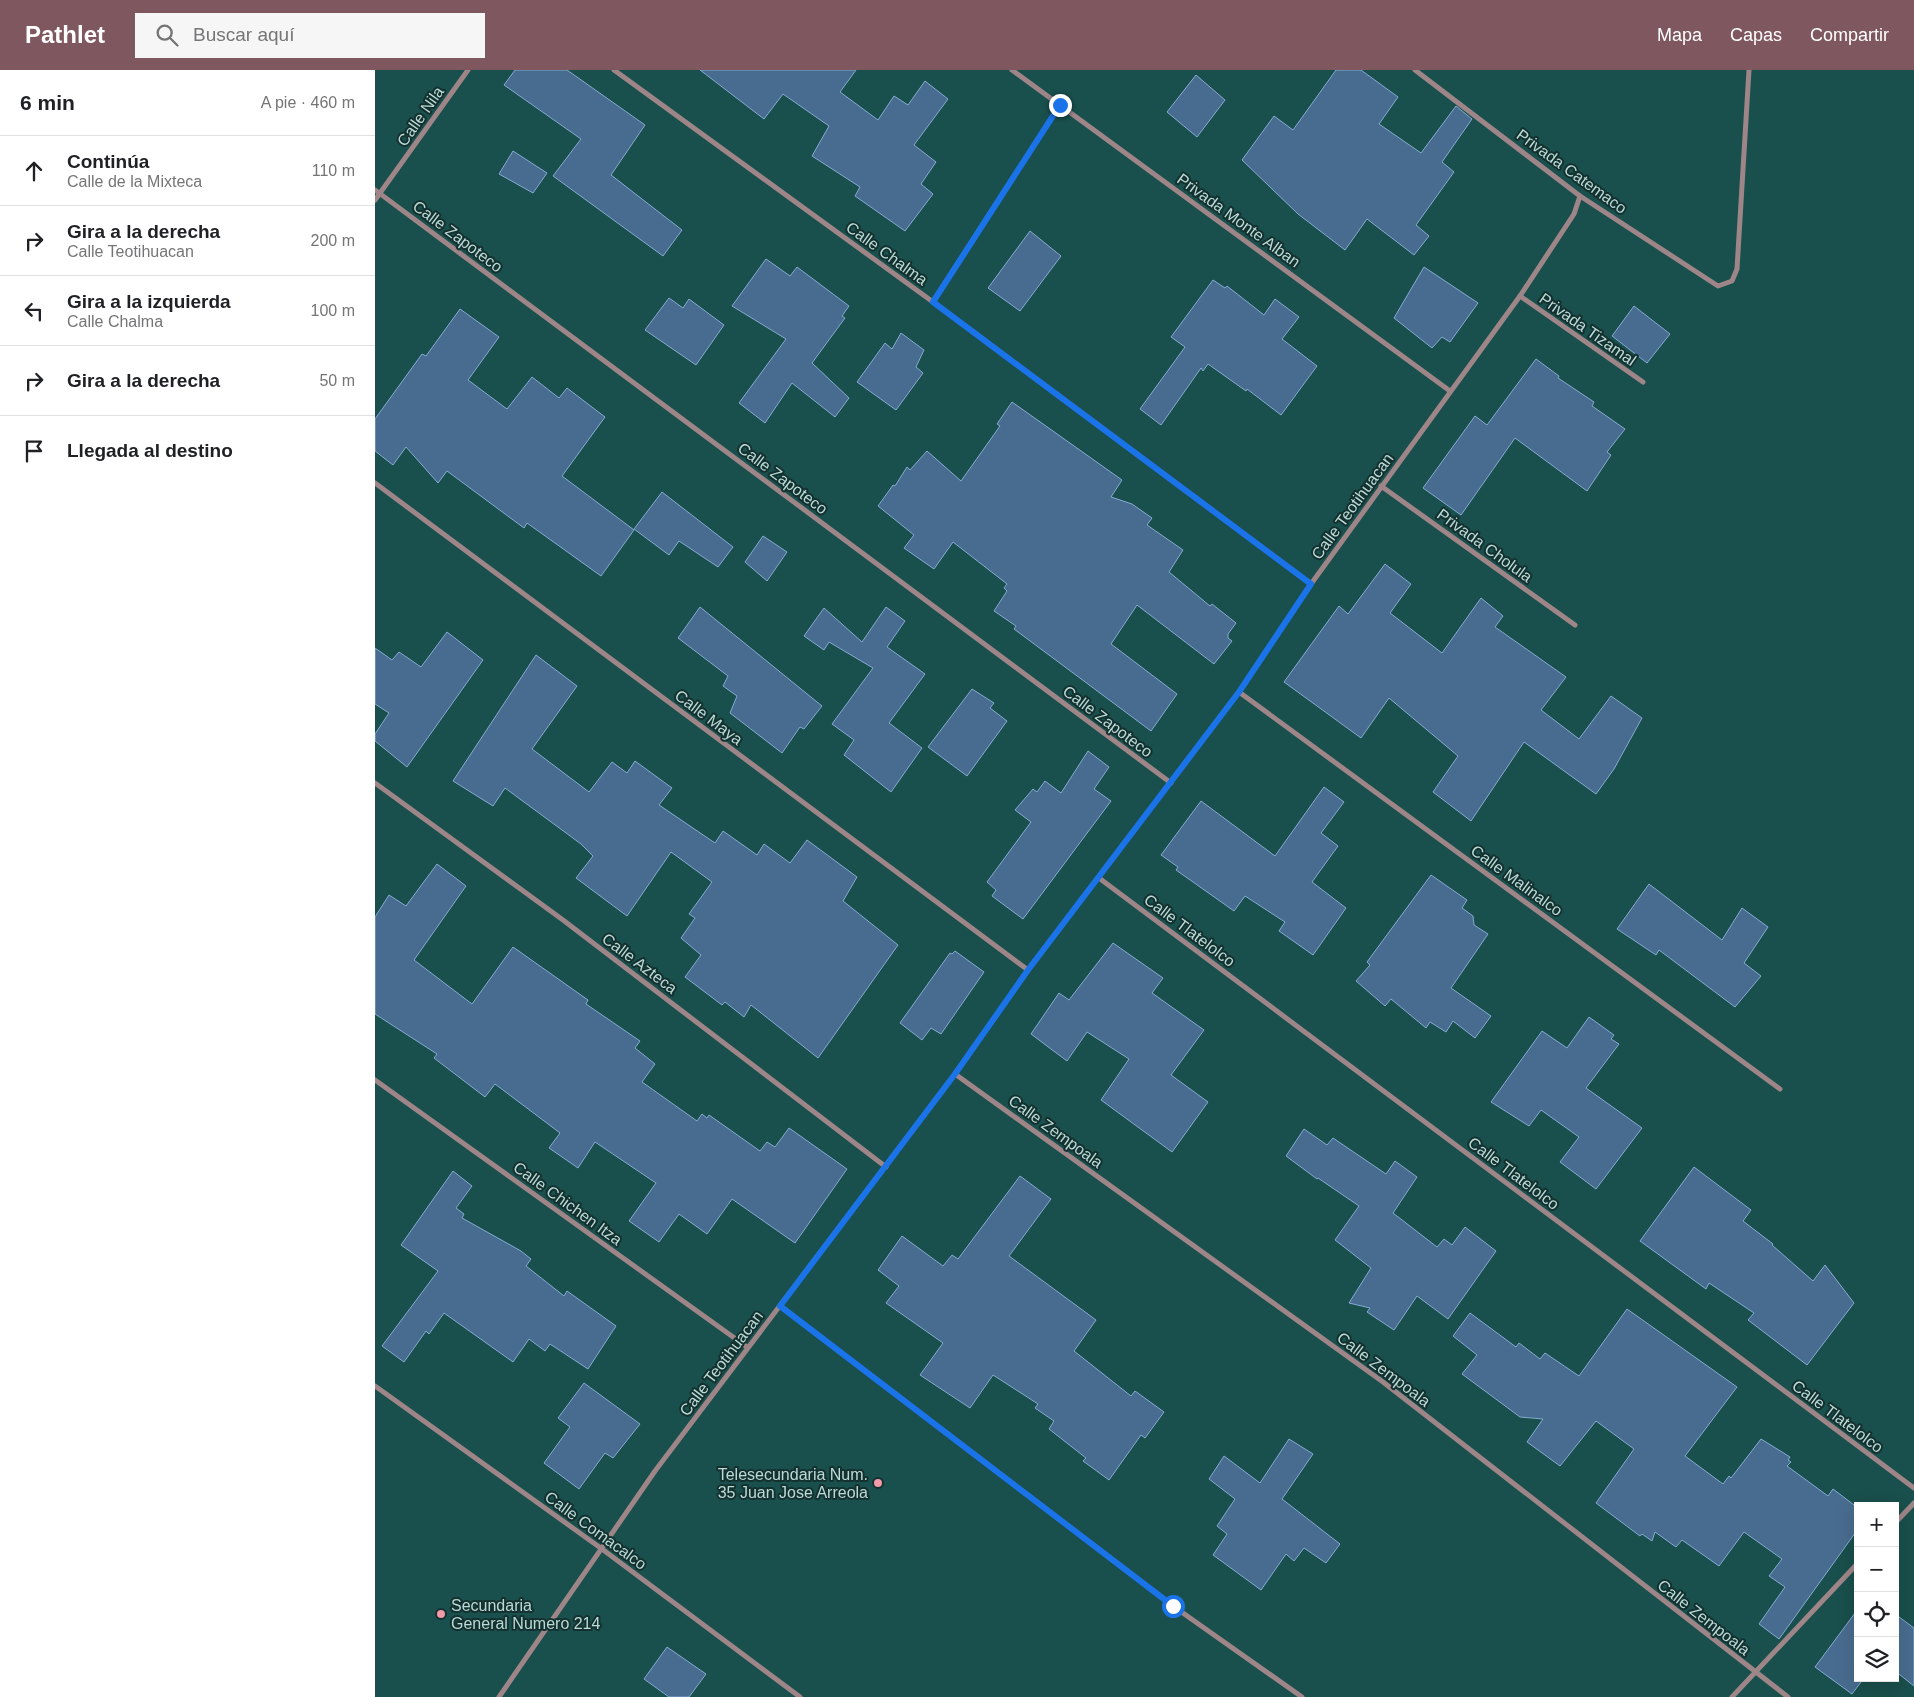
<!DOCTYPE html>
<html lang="es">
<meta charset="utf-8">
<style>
:root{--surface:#fff;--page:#f6f6f6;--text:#202124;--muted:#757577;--line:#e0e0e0;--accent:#7f575f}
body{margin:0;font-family:Helvetica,sans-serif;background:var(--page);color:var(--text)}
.controls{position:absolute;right:15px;bottom:15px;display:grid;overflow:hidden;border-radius:0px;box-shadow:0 5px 20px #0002}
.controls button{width:45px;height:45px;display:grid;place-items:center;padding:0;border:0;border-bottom:1px solid var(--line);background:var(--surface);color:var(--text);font:25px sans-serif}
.stop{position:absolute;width:15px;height:15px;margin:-11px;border:4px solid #1a73e8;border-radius:50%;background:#fff}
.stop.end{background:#1a73e8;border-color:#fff;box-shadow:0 1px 5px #0008}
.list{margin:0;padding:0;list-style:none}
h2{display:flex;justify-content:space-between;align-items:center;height:65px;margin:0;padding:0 20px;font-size:21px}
h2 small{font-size:16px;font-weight:400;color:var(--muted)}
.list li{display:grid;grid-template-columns:32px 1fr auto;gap:15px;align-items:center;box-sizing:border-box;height:70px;padding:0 20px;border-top:1px solid var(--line)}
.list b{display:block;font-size:19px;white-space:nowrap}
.list p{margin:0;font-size:16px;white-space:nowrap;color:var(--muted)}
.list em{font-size:16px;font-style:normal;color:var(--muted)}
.icon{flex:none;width:28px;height:28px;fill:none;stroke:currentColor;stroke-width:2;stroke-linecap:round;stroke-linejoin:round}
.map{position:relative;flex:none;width:1539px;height:1627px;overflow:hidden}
header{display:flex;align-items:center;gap:30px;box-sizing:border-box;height:70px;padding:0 25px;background:var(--accent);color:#fff}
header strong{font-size:24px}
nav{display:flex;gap:28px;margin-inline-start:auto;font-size:18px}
.search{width:350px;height:45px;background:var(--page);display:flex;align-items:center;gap:12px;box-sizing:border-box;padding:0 18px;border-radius:0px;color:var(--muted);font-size:19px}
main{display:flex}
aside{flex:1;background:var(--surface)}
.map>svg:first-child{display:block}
.building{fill:#486c8f;stroke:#85abd2}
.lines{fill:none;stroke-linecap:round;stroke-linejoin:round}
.street{stroke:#9e8588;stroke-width:5}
.route{stroke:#1a73e8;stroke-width:6}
.poi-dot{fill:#f39aa8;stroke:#14312f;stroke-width:2}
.labels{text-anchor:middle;stroke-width:4;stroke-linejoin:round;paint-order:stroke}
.street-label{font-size:16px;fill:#b9dad7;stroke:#14312f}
.poi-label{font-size:16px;fill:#b9dad7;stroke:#14312f;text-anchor:end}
</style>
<header>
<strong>Pathlet</strong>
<div class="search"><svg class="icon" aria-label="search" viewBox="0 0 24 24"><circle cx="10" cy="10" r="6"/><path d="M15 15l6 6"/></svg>Buscar aquí</div>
<nav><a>Mapa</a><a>Capas</a><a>Compartir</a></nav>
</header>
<main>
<aside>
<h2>6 min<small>A pie · 460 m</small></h2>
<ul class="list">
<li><svg class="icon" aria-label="ahead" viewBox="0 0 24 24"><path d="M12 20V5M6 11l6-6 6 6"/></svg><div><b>Continúa</b><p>Calle de la Mixteca</p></div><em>110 m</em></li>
<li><svg class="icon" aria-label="right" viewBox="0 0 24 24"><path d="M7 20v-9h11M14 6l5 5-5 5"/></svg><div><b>Gira a la derecha</b><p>Calle Teotihuacan</p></div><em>200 m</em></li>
<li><svg class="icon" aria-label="left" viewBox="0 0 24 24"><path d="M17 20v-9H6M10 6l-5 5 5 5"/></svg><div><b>Gira a la izquierda</b><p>Calle Chalma</p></div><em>100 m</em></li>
<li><svg class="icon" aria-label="right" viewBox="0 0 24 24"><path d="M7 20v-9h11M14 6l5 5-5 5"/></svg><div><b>Gira a la derecha</b></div><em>50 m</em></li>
<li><svg class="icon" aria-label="arrive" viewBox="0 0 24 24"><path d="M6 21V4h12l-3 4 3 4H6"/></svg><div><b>Llegada al destino</b></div></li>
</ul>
</aside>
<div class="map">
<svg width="1539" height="1627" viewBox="0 0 1539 1627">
<rect width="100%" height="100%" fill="#194f4c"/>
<g class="building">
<path d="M140,0H192L270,55L236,105L307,160L288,186L178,106L206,69L129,15Z"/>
<path d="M325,0H481L465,22L503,50L519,26L533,35L550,11L573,29L539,75L561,92L546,114L558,124L530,161L480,126L485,117L437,86L454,56L408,24L389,49Z"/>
<path d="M961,0H986L1023,27L1004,54L1046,83L1081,36L1097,49L1067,92L1079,102L1041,155L1054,166L1039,185L992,149L970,180L923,144L867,90L899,46L918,60Z"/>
<path d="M821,5L850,30L822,67L792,42Z"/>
<path d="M138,81L172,103L158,123L124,104Z"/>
<path d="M655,161L686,186L645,241L613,218Z"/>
<path d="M391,189L415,206L422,197L474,236L467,246L470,248L437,293L474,328L460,347L417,313L390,353L364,333L411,269L357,236Z"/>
<path d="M1049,197L1103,233L1075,272L1067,267L1057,278L1019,248Z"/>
<path d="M838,210L850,218L852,216L889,245L900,229L924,247L907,269L942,296L906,345L872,319L871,321L833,294L828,301L826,298L786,355L765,339L810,277L796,267Z"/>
<path d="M294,228L308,238L314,229L349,255L321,295L270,260Z"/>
<path d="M1259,236L1295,264L1272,293L1237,266Z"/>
<path d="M85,239L124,267L93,310L132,339L157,307L184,328L192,318L230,347L187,406L259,460L226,506L152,453L149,458L72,401L63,413L31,377L18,395L0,381V349L47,284L51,286Z"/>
<path d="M526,263L549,280L541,297L548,303L521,340L482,312L510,273L517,279Z"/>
<path d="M1161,289L1184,306L1183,308L1219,332L1217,336L1250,359L1232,382L1236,385L1212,421L1140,368L1086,445L1048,418L1100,346L1112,355Z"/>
<path d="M637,332L747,410L736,427L757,434L777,448L772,455L808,480L794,502L835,536L837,534L861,553L853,564V568L857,571L839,594L762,535L736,574L802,624L776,661L639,559L641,556L619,541L632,521L629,518L632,514L578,472L559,499L529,478L539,465L503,436L518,415L520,416L532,397L535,400L552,381L586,411L625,356L622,354Z"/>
<path d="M287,422L358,477L343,497L304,471L294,485L259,459Z"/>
<path d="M388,466L412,482L392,511L370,492Z"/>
<path d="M1010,494L1036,514L1015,543L1067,583L1106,528L1128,546L1120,557L1191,607L1166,640L1204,669L1236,626L1267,648L1239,699L1221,724L1149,672L1096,751L1058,722L1083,686L1014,628L986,668L909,612L964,536L973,544Z"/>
<path d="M325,537L447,636L429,659L425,657L407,683L355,643L362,626L348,616L353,606L303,568Z"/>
<path d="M511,537L530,551L512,577L550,604L514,653L547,678L516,722L469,685L479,670L457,654L498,598L454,572L449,580L429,566L449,538L487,572Z"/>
<path d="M72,562L108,590L32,697L0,671V664L14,643L0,634V578L17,590L24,582L46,597Z"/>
<path d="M161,585L202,616L157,679L214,722L237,692L252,703L260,691L297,718L284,735L340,773L348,761L382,785L389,774L415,793L432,770L482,807L468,831L523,875L443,988L376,935L369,947L350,932L347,935L310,907L326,885L306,868L320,848L314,844L337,812L296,782L252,846L201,808L218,786L206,774L130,718L118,736L78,711Z"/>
<path d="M597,619L619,633L615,638L632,651L592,706L553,677Z"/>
<path d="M713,681L734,697L719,719L736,731L648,849L617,826L621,820L612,812L656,752L640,740L658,719L662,722L670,711L686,723Z"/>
<path d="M949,717L969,732L946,763L963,776L937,812L971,838L938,885L904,861L910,852L870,826L859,841L801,800L803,797L786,785L826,731L900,786Z"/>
<path d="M62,794L91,816L39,890L97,934L138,877L213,930L211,934L265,971L260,978L280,994L267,1012L322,1051L327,1044L332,1048L334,1045L385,1081L392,1072L400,1077L414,1058L472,1099L420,1173L357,1129L332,1164L304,1144L284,1172L254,1151L281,1113L220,1072L203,1098L174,1078L185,1063L120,1014L110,1027L59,988L62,984L0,944V847L14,825L31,836Z"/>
<path d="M1056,805L1092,830L1087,838L1098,846L1099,855L1113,864L1076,918L1116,946L1100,968L1078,951L1071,962L1055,952L1051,958L1016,929L1010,936L981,911L995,895L992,892Z"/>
<path d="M1274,814L1347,870L1367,838L1393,857L1369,893L1386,906L1360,937L1284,880L1281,885L1242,859Z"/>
<path d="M738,873L788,908L777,923L829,960L796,1005L833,1032L797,1082L726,1030L754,989L712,962L692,991L656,964L684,923L694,930Z"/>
<path d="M580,881L609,902L566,964L556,958L547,970L525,953L575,883L577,884Z"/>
<path d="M1214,947L1239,965L1236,969L1244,974L1211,1018L1267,1058L1221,1119L1185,1092L1204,1067L1166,1040L1154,1056L1116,1032L1167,961L1192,978Z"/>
<path d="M929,1059L952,1075L958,1068L1011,1104L1020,1091L1042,1107L1018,1143L1062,1177L1069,1169L1077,1175L1090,1157L1121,1181L1073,1249L1042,1226L1019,1260L992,1242L995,1238L974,1233L996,1198L960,1170L984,1136L943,1108L942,1109L911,1086Z"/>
<path d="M1319,1097L1376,1140L1368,1151L1398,1174L1397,1175L1438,1211L1450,1195L1479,1233L1432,1295L1373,1250L1379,1243L1334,1213L1331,1219L1265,1171Z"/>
<path d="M78,1101L97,1116L81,1138L89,1144L87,1148L146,1181L156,1189L151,1196L189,1226L192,1221L241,1256L213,1299L175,1274L170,1281L154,1269L138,1292L69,1243L54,1264L51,1261L29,1292L7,1276L63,1201L26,1175Z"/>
<path d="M645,1106L676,1129L634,1186L721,1250L699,1281L756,1326L760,1321L789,1342L770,1368L766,1365L734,1410L708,1391L711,1388L674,1359L679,1351L660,1338L663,1334L618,1305L595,1338L545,1305L568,1273L511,1233L524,1216L503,1200L527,1166L568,1196L577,1185L583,1189Z"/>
<path d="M1252,1239L1362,1317L1310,1386L1348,1414L1354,1406L1356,1408L1386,1369L1415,1387L1413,1390L1416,1392L1412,1396L1453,1426L1458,1419L1483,1438V1459L1404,1569L1384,1554L1410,1517L1394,1506L1407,1489L1369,1462L1344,1496L1307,1470L1301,1477L1280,1462L1277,1471L1267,1464L1265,1466L1221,1433L1259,1379L1221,1351L1185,1396L1152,1372L1168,1349L1145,1347L1087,1304L1102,1285L1078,1266L1095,1243L1141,1277L1144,1273L1165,1289L1170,1283L1204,1306Z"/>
<path d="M209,1313L265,1354L238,1388L230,1383L204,1419L169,1393L195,1357L183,1348Z"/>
<path d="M914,1369L938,1384L907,1429L965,1474L951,1493L929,1478L919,1491L911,1484L886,1520L838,1485L852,1464L842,1456L860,1429L834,1409L849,1386L885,1413Z"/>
<path d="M1483,1539V1608H1489L1477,1624L1440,1597Z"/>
<path d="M1520,1544L1539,1558V1616L1520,1601Z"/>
<path d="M292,1577L331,1604L314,1627H294L269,1609Z"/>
</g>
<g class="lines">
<g class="street">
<path d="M239,0L558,232L936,514"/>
<path d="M637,0L1075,321"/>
<path d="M1040,0L1205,126L1343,216L1357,211L1362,199L1374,0"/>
<path d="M0,120L796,713"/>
<path d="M0,130L93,0"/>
<path d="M1145,226L1268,312"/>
<path d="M558,232L685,35"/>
<path d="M0,413L653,900"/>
<path d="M1006,416L1200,555"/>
<path d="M864,622L1405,1019"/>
<path d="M0,713L188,850L511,1097"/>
<path d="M724,808L1539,1418"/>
<path d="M580,1004L1008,1312L1413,1627"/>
<path d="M0,1010L372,1277"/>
<path d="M405,1236L798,1536L927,1627"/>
<path d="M0,1316L227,1479L425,1627"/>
<path d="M1520,1453L1539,1433"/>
<path d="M124,1627L280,1401L580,1004L653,900L864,622L936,514L1145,226L1199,144L1205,126"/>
<path d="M1357,1627L1483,1493"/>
</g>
</g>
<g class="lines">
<path class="route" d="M685,35L558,232L936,514L864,622L653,900L580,1004L405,1236L798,1536"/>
</g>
<g class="poi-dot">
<circle cx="503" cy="1413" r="5"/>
<circle cx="66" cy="1544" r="5"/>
</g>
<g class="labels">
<g class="street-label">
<text transform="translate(45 46) rotate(-55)" y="6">Calle Nila</text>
<text transform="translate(1197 101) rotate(36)" y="6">Privada Catemaco</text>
<text transform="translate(864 150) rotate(36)" y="6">Privada Monte Alban</text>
<text transform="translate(83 166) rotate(37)" y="6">Calle Zapoteco</text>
<text transform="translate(512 183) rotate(36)" y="6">Calle Chalma</text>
<text transform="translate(1213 259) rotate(35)" y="6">Privada Tizamal</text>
<text transform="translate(408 408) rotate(37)" y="6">Calle Zapoteco</text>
<text transform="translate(977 436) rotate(-54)" y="6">Calle Teotihuacan</text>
<text transform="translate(1110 475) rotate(36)" y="6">Privada Cholula</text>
<text transform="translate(334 647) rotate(37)" y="6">Calle Maya</text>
<text transform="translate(733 651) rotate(37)" y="6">Calle Zapoteco</text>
<text transform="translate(1142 810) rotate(36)" y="6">Calle Malinalco</text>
<text transform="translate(815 860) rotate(37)" y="6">Calle Tlatelolco</text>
<text transform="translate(265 893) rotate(37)" y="6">Calle Azteca</text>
<text transform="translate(681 1061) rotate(36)" y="6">Calle Zempoala</text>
<text transform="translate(1139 1103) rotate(37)" y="6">Calle Tlatelolco</text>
<text transform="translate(193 1133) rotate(36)" y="6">Calle Chichen Itza</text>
<text transform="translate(346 1293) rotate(-53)" y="6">Calle Teotihuacan</text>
<text transform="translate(1009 1299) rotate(37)" y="6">Calle Zempoala</text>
<text transform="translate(1463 1346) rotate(37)" y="6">Calle Tlatelolco</text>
<text transform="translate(221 1460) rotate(36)" y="6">Calle Comacalco</text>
<text transform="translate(1329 1547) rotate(38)" y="6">Calle Zempoala</text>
</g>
<g class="poi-label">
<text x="493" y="1410">Telesecundaria Num.<tspan x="493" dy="18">35 Juan Jose Arreola</tspan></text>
<text x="76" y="1541" text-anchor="start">Secundaria<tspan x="76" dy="18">General Numero 214</tspan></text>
</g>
</g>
</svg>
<div class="controls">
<button>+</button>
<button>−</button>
<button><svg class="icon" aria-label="locate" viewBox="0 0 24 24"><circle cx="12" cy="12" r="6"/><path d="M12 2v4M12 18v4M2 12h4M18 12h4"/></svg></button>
<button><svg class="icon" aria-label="layers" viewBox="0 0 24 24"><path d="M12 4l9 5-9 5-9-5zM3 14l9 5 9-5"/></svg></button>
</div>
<div class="stop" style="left:798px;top:1536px"></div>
<div class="stop end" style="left:685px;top:35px"></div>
</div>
</main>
